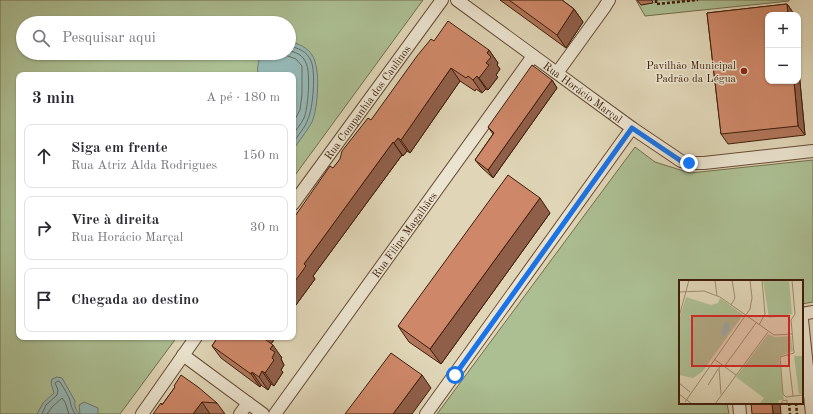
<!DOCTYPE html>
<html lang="pt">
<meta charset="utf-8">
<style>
:root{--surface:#fff;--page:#f7f7f7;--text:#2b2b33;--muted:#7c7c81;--line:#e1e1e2}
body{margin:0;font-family:"Old Standard TT",serif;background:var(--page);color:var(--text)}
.controls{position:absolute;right:12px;top:12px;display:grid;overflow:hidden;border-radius:8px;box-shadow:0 1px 3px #0004}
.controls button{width:36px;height:36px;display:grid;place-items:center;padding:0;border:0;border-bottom:1px solid var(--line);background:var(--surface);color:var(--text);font:20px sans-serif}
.stop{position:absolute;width:12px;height:12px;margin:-9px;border:3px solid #1a73e8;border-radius:50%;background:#fff}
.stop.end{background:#1a73e8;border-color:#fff;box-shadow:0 1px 4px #0008}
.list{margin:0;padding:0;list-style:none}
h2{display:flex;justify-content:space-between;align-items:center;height:52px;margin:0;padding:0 16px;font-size:17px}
h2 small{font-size:13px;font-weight:400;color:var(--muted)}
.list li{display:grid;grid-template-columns:26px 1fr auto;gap:12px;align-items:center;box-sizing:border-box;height:64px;margin:0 8px 8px;padding:0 8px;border:1px solid var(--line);border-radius:8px}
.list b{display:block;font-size:15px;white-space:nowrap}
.list p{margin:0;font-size:13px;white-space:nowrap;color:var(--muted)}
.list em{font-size:13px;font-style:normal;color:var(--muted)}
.icon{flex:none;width:22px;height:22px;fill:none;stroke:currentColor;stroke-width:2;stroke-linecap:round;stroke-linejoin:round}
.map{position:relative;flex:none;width:813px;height:414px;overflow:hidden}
.search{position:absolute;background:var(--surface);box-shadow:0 1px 3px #0004;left:16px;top:16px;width:280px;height:44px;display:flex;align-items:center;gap:10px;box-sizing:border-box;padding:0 14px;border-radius:22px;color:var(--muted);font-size:15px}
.panel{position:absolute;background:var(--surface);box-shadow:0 1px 3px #0004;left:16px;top:72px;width:280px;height:268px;border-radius:8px}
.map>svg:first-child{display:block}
.green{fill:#acbf93;stroke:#746e4e;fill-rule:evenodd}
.water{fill:#95b8b5;stroke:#727a70}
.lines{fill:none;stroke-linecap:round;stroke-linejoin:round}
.shore{stroke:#696a5e;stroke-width:1}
.street-casing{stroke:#664b34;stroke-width:14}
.path{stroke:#3d1d08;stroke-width:2.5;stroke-dasharray:3 2;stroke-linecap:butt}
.street{stroke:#ebe4d0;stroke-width:12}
.wall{fill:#b1755a;stroke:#3d1d08}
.shaded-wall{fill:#905f4a;stroke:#3d1d08}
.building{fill:#ce8869;stroke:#3d1d08}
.route{stroke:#1a73e8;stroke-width:5}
.poi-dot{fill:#8f2418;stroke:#ebe4d0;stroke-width:1.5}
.labels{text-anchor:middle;stroke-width:3;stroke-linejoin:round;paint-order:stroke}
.poi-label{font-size:11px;fill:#3d1d08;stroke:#ebe4d0;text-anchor:end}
.street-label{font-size:11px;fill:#3d1d08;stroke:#ebe4d0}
.inset-road{fill:none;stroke:#9f8c71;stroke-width:1}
.view{fill:#d62828;fill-opacity:0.15;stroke:#d62828;stroke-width:2}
.inset-edge{fill:none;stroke:#3d1d08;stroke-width:2}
</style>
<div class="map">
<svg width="813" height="414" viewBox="0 0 813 414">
<rect width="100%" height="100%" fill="#e0d6b7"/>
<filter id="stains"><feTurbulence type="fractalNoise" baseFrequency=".005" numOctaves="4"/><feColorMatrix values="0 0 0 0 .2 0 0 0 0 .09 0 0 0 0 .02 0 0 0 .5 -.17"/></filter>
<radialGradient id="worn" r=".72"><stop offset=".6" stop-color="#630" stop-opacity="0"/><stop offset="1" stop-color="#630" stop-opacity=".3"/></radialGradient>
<g class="green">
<path d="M0,0H423L293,178V75H19V337H177L120,414H0ZM23,23H289V53H23Z"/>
<path d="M636,0H789V1L645,16Z"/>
<path d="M635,147L655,162L690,173L813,160V302L802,304V281H680V403H727L729,414H437Z"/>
</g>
<g class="water">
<path d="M289,41C299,44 307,47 312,55C321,68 318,108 312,122C307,131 299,141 293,150V75H258C257,67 258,60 263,53H289Z"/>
<path d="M57,377L62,378L75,401C74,405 76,412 80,414L79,405L84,402L98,408V414H37L43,403L54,393L51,383L52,379Z"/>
</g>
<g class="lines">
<g class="shore">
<path d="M289,46C298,48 307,51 311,61C316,71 313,109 308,119C305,128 298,135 293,143"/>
<path d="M289,51C296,52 303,55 306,63C311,72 308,109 304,118C301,124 297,129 293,134"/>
<path d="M280,53L296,59L302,66V94L300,110L293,123"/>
<path d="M42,414L46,405L57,395L58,390L55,383L58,381L60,382C63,387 69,396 70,401C71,406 72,409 75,414"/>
<path d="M47,414L52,407L62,398L65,402L69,414"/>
</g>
<g class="street-casing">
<g id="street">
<path id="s1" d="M457,0L632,128L681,161L689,163H704L813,151"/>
<path d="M557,73L604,8L609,0"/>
<path id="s2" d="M293,204L442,0"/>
<path d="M802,314L813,312"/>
<path d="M802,320L812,414"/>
<path d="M183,355L263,414"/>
<path d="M739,403L740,414"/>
<path d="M142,414L196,337"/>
<path d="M240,414L248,403"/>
<path id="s3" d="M275,414L533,56"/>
<path d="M426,414L632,128"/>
</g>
</g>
<g class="path">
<path d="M656,0V4L698,0"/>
<path d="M789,403L790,414"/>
<path d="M796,403L797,414"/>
</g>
<use href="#street" class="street"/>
</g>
<g class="wall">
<path d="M500,0H562L574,9L583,22L566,48Z"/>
<path d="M637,0H652L653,3L641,5Z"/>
<path d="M787,4L794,14V15H768V81H798V61L805,135L728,144L721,134L707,13Z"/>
<path d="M434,41L489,50L498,63L497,65L500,69L496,75L498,77L488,90L486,89L482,93L476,89L475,91L460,81L410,153L407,151L403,156L402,155L313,276L315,279L293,309V219Z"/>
<path d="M552,80L557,88L493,178L481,167L475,160L493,134L488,127Z"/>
<path d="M550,213L441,364L409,342L398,326Z"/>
<path d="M218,337H276L271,344L282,358L281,359L284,365L281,370L283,372L274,386L271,384L268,390L261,385L260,387L221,358L212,346Z"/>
<path d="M174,386L217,403L225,414H153L162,405L175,387Z"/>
</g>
<g class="shaded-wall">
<path d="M787,4L794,14V15H788Z"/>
<path d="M574,9L583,22L566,48L557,35Z"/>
<path d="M489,50L498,63L497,65L500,69L496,75L498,77L488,90L479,78L486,63L487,53Z"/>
<path d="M798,61L805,135L798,126L794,81H798Z"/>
<path d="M451,68L460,81L410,153L401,140Z"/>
<path d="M477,76L486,89L482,93L473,80Z"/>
<path d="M552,80L557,88L493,178L488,170Z"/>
<path d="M398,138L407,151L403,156L394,143Z"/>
<path d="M393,142L402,155L313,276L315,279L293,309V284L304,264Z"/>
<path d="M540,198L550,213L441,364L430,349Z"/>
<path d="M261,337H276L268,348Z"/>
<path d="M273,345L282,358L281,359L284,365L281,370L283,372L274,386L265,373L272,358L270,349Z"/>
<path d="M262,371L271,384L268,390L259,377Z"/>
<path d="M252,372L261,385L260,387L251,374Z"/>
<path d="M422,375L431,388L412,414H393Z"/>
<path d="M202,402L210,414H193Z"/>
<path d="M772,403H780L781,414H773Z"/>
</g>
<g class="building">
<path d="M509,0H562L574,9L557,35Z"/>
<path d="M787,4L788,15H768V81H794L798,126L721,134L707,13Z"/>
<path d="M448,21L489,50L487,53L491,57L486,63L489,65L479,78L477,76L473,80L468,76L466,78L451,68L401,140L398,138L394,143L393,142L304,264L306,266L293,284V219L330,166L333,168L340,159L342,151L368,118L371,120L417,56L431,39L434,41Z"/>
<path d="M532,65L552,80L488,170L475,160L494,133L488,127Z"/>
<path d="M508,175L540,198L430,349L398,326Z"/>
<path d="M218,337H262L273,345L270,349L275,352L272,358L274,360L265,373L262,371L259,377L252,372L251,374L212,346Z"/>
<path d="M391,353L422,375L393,414H345Z"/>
<path d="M181,375L198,387L217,403L202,402L193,414H153L161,403L162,405L175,387L174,386Z"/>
<path d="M751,403H772L773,414H752Z"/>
</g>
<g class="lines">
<path class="route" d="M455,375L632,128L681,161L689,163"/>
</g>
<circle class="poi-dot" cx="744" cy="71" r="4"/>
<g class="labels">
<g class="poi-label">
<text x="736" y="69">Pavilhão Municipal<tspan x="736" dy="13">Padrão da Légua</tspan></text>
</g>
<g class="street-label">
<text dy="4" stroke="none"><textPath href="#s1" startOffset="156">Rua Horácio Marçal</textPath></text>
<text dy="4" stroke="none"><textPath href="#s2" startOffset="126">Rua Companhia dos Caulinos</textPath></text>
<text dy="4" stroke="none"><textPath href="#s3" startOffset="221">Rua Filipe Magalhães</textPath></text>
</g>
</g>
<g transform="translate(679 280)">
<rect width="124" height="124" fill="#e0d6b7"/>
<path d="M84,0H110L113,34L90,38ZM7,17L32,25L39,23L41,18L64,35L23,92L14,98L0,95V40ZM89,54L96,57L112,56L114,71L100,77L105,120H100L99,124H80L85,118L57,97ZM115,76H124V114H120Z" fill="#acbf93"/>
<path d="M46,41L50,43L51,48L45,57L42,54Z" fill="#95b8b5"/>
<path class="inset-road" d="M36,0L38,16M113,0L116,34L112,40L115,73M0,12L25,11L41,17L95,55L113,54M52,25L56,18L53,0M0,37L10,0M80,45L86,34L83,0M115,73L101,77L104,114L107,117L124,115M109,74L114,116M35,79L57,95M45,87L77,43M0,103L11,112M29,105L39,89M0,114L13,124M42,114L40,88L42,85M6,122L71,29L73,18L71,0M36,124L89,52M103,124V121L108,120V124"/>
<path class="view" d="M13,36H110V86H13Z"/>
<rect width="124" height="124" class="inset-edge"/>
</g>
<rect width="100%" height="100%" filter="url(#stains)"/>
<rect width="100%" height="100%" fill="url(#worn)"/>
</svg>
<div class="controls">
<button>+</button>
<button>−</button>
</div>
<div class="stop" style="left:455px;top:375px"></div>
<div class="stop end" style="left:689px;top:163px"></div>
<div class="search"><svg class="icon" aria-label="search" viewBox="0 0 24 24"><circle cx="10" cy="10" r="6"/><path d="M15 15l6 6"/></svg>Pesquisar aqui</div>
<section class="panel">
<h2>3 min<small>A pé · 180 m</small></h2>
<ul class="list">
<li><svg class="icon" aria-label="ahead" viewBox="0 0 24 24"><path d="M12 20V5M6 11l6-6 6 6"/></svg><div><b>Siga em frente</b><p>Rua Atriz Alda Rodrigues</p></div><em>150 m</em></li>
<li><svg class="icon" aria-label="right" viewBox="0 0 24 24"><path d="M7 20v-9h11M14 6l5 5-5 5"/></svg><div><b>Vire à direita</b><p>Rua Horácio Marçal</p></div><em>30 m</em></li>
<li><svg class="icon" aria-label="arrive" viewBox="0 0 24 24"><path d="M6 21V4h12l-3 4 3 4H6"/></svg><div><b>Chegada ao destino</b></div></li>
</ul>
</section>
</div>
